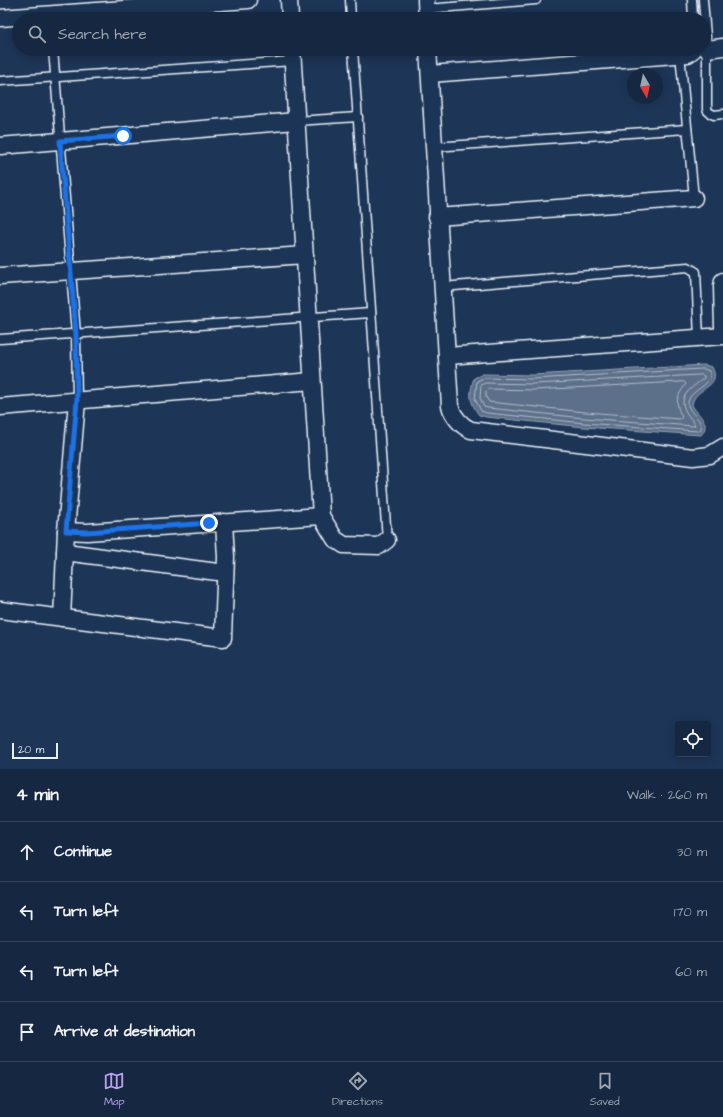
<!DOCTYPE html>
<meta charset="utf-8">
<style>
:root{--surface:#162841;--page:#1f3048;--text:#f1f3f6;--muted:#9ea6b1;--line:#35445a;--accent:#bca0f2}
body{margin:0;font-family:"Architects Daughter",sans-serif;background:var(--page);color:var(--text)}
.controls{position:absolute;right:12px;bottom:12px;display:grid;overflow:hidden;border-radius:4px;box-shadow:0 2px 10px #0003}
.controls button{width:36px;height:36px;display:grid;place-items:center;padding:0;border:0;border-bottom:1px solid var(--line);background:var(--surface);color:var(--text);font:20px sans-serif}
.compass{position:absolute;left:627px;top:68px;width:36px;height:36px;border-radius:50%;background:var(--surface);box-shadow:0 2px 10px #0003;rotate:171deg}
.scale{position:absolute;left:12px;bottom:10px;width:46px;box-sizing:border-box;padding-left:4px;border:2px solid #e8f1f8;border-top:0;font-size:11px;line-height:14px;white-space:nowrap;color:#e8f1f8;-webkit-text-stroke:3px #1d3557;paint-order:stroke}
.stop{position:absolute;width:12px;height:12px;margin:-9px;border:3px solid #1a73e8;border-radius:50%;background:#fff}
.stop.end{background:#1a73e8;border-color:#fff;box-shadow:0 1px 4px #0008}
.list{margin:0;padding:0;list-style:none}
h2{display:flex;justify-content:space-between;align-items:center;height:52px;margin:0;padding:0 16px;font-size:17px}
h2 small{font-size:13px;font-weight:400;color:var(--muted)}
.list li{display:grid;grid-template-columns:26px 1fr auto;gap:12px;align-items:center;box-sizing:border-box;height:60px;padding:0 16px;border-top:1px solid var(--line)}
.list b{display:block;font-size:15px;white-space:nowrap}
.list em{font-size:13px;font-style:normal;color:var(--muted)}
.icon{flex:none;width:22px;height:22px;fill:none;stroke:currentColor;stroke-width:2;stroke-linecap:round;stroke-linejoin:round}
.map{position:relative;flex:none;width:723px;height:769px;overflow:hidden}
.search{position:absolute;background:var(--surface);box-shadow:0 2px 10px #0003;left:12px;right:12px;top:12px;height:44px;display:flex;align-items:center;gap:10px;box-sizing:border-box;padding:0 14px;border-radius:22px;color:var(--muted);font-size:15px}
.sheet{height:292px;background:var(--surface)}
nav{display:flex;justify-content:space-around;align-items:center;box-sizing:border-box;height:56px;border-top:1px solid var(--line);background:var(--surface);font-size:11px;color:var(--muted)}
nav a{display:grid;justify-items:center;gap:2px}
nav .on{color:var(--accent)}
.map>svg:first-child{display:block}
.water{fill:#5d7089;stroke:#95a4b5}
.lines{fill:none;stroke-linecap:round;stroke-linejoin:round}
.shore{stroke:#b0bdcc;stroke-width:1}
.lane-casing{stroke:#e8f1f8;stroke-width:11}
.street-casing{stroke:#e8f1f8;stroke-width:19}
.lane{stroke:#1d3557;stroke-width:8}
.street{stroke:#1d3557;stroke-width:16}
.route{stroke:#1a73e8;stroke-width:5}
</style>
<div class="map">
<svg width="723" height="769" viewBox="0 0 723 769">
<rect width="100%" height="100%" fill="#1d3557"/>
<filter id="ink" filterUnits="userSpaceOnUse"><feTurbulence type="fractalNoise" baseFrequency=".025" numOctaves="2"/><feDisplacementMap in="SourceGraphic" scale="8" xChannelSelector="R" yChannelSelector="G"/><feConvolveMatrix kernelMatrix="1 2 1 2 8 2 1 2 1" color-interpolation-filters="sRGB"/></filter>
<g filter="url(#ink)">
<path class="water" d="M704,365L712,367C723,388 694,387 692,405C698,416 712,422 701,435L584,427L486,417L479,415C469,401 469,394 474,378L483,374L533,375Z"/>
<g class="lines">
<g class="shore">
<path d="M704,369L709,371C716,383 693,389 689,399C683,411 703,417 701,429L698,431L584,423L487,413L481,411L475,399L477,381L484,378L533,379Z"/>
<path d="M702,375L704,376V378C694,387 676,395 686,412C689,417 693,420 695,425L693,426L584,418L488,408L484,407L480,398L481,385L485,383L534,384Z"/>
<path d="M684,382L686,384C677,396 674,402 682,417L680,419L585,412L489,402L486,397V391L488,389L534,390Z"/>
</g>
<g class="lane-casing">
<g id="lane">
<path d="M350,0L351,19"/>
<path d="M692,0L693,19"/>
<path d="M703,0L707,49V110L710,113L714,115L723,114"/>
<path d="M427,9L536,0"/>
<path d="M53,49L76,334L77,401"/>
<path d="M353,49L387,540"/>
<path d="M680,54L694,198"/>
<path d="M0,81L293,61"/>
<path d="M296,121L358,117"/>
<path d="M434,147L687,129"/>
<path d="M442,287L688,267L696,272L699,338"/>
<path d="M0,339L371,313"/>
</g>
</g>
<g class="street-casing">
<g id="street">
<path d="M289,0L290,19"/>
<path d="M426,0L427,19"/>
<path d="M0,18L248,0"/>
<path d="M292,49L321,516L335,539L344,545L379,546L387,540"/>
<path d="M428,49L450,406C453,416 461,426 471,430L693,457L710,455L723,447"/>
<path d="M707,49L723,47"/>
<path d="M430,74L688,54L694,49"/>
<path d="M0,146L296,121"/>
<path d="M437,217L694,198"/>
<path d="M0,276L305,255"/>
<path d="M723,281L722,286L723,328"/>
<path d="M447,356L723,336"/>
<path d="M0,407L312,381"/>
<path d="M66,531L87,532L321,516"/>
<path d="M65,552L225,573"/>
<path d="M0,610L223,638L226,557L224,522"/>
<path d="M62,618L66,531L77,401"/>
</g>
</g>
<use href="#lane" class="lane"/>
<use href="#street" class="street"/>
</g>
</g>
<g class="lines" filter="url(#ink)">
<path class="route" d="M123,136L60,141L76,334L77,400L66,531L87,532L209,523"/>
</g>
</svg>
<div class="controls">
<button><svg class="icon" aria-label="locate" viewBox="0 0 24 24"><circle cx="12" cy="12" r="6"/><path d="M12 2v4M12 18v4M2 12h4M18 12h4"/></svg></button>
</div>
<svg class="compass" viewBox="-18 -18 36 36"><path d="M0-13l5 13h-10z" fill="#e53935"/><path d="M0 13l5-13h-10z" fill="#9ea6b1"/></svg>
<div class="scale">20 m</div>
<div class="stop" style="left:123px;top:136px"></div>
<div class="stop end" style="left:209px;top:523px"></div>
<div class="search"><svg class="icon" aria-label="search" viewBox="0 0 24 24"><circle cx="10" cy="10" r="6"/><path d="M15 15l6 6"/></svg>Search here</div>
</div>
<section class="sheet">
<h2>4 min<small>Walk · 260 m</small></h2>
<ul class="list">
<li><svg class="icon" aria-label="ahead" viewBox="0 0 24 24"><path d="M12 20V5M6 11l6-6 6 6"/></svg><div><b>Continue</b></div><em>30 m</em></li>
<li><svg class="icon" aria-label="left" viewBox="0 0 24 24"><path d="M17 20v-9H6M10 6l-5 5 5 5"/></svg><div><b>Turn left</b></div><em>170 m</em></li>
<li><svg class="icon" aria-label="left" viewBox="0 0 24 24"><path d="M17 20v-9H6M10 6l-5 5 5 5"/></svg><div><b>Turn left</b></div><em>60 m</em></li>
<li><svg class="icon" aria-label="arrive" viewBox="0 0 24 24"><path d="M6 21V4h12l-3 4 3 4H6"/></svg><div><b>Arrive at destination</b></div></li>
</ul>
</section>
<nav>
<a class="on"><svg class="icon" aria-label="map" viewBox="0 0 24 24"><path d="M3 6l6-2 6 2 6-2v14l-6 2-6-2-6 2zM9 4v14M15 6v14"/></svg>Map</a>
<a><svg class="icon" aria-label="directions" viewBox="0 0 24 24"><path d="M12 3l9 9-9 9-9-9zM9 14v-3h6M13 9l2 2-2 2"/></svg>Directions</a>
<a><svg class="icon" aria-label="saved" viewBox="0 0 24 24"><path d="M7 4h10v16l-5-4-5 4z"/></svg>Saved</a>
</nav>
